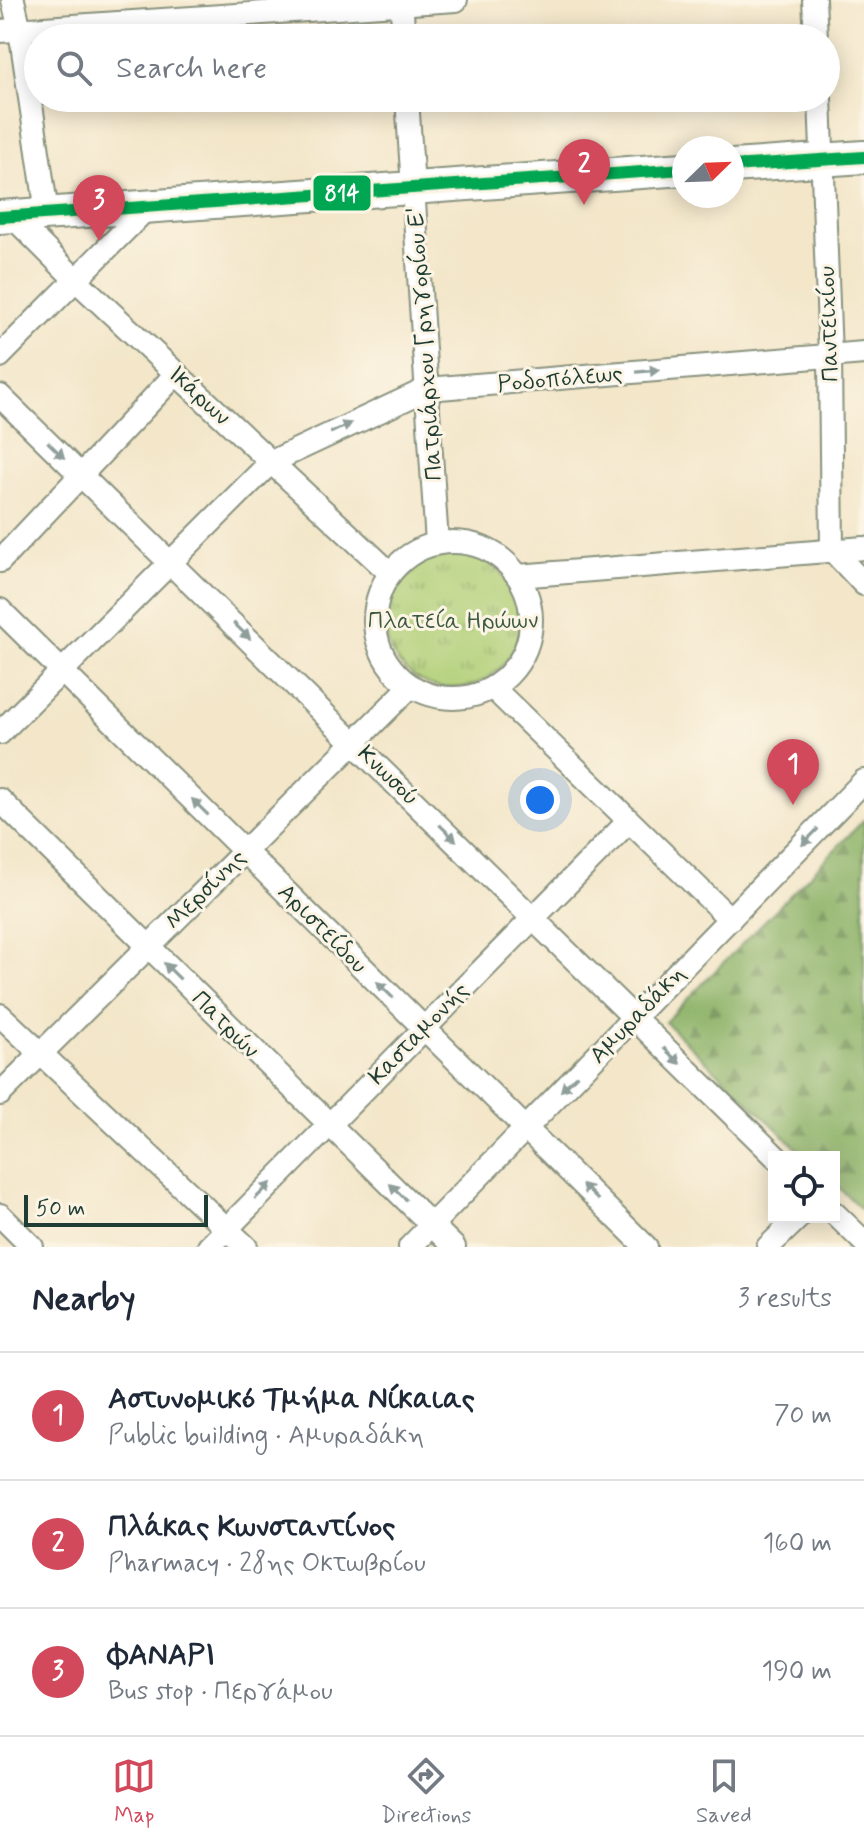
<!DOCTYPE html>
<meta charset="utf-8">
<style>
:root{--surface:#fff;--page:#f2f2f3;--text:#1f2937;--muted:#747a83;--line:#e0e1e3;--accent:#d1495b}
body{margin:0;font-family:Mynerve,sans-serif;background:var(--page);color:var(--text)}
.controls{position:absolute;right:24px;bottom:24px;display:grid;overflow:hidden;border-radius:0px;box-shadow:0 4px 20px #0003}
.controls button{width:72px;height:72px;display:grid;place-items:center;padding:0;border:0;border-bottom:2px solid var(--line);background:var(--surface);color:var(--text);font:40px sans-serif}
.compass{position:absolute;left:672px;top:136px;width:72px;height:72px;border-radius:50%;background:var(--surface);box-shadow:0 4px 20px #0003;rotate:67deg}
.scale{position:absolute;left:24px;bottom:20px;width:184px;box-sizing:border-box;padding-left:8px;border:4px solid #1f3d34;border-top:0;font-size:22px;line-height:28px;white-space:nowrap;color:#1f3d34;-webkit-text-stroke:6px #fcf5e5;paint-order:stroke}
.you{position:absolute;left:540px;top:800px;width:28px;height:28px;margin:-20px;border:6px solid #fff;border-radius:50%;background:#1a73e8;box-shadow:0 0 0 12px #1a73e833}
.badge{display:grid;place-items:center;width:52px;height:52px;border-radius:50%;background:var(--accent);color:#fff;font-size:26px;font-weight:700}
.pin{position:absolute;translate:-50% -66px;filter:drop-shadow(0 2px 4px #0008)}
.pin::after{content:'';position:absolute;top:42px;width:28px;height:24px;background:inherit;clip-path:polygon(0 0,100% 0,50% 100%)}
.list{margin:0;padding:0;list-style:none}
h2{display:flex;justify-content:space-between;align-items:center;height:104px;margin:0;padding:0 32px;font-size:34px}
h2 small{font-size:26px;font-weight:400;color:var(--muted)}
.list li{display:grid;grid-template-columns:52px 1fr auto;gap:24px;align-items:center;box-sizing:border-box;height:128px;padding:0 32px;border-top:2px solid var(--line)}
.list b{display:block;font-size:30px;white-space:nowrap}
.list p{margin:0;font-size:26px;white-space:nowrap;color:var(--muted)}
.list em{font-size:26px;font-style:normal;color:var(--muted)}
.icon{flex:none;width:44px;height:44px;fill:none;stroke:currentColor;stroke-width:2;stroke-linecap:round;stroke-linejoin:round}
.map{position:relative;flex:none;width:864px;height:1247px;overflow:hidden}
.search{position:absolute;background:var(--surface);box-shadow:0 4px 20px #0003;left:24px;right:24px;top:24px;height:88px;display:flex;align-items:center;gap:20px;box-sizing:border-box;padding:0 28px;border-radius:44px;color:var(--muted);font-size:30px}
.sheet{height:488px;background:var(--surface)}
nav{display:flex;justify-content:space-around;align-items:center;box-sizing:border-box;height:112px;border-top:2px solid var(--line);background:var(--surface);font-size:22px;color:var(--muted)}
nav a{display:grid;justify-items:center;gap:4px}
nav .on{color:var(--accent)}
.map>svg:first-child{display:block}
.forest{fill:url(#forest-firs);stroke:#56784e;stroke-width:2}
.park{fill:url(#park-tufts);stroke:#688656;stroke-width:2}
.lines{fill:none;stroke-linecap:round;stroke-linejoin:round}
.minor-casing{stroke:#89927e;stroke-width:26}
.secondary-casing{stroke:#89927e;stroke-width:36}
.minor{stroke:#fff;stroke-width:22}
.secondary{stroke:#fff;stroke-width:32}
.bus-1-casing{stroke:#fcf5e5;stroke-width:18}
.bus-1{stroke:#00a651;stroke-width:12}
.oneway{fill:#8f9e9a}
.labels{text-anchor:middle;stroke-width:6;stroke-linejoin:round;paint-order:stroke}
.street-label{font-size:24px;fill:#1f3d34;stroke:#fcf5e5}
.park-label{font-size:24px;fill:#3c5a41;stroke:#fcf5e5}
.line-badge{stroke:#fcf5e5;stroke-width:3}
.badge-label{font-size:22px;text-anchor:middle;font-weight:bold;fill:#fff}
</style>
<div class="map">
<svg width="864" height="1247" viewBox="0 0 864 1247">
<defs>
<pattern id="forest-firs" width="22" height="20" patternUnits="userSpaceOnUse" patternTransform="scale(2)"><rect width="22" height="20" fill="#8cb268"/><path d="M5 1l3.5 6h-7zM16 11l3.5 6h-7z" fill="#729256"/></pattern>
<pattern id="park-tufts" width="24" height="20" patternUnits="userSpaceOnUse" patternTransform="scale(2)"><rect width="24" height="20" fill="#b0cf77"/><path d="M3 7l-1-3M5 7V3M7 7l1-3M15 17l-1-3M17 17v-4M19 17l1-3" fill="none" stroke="#8fa962"/></pattern>
</defs>
<rect width="100%" height="100%" fill="#fcf5e5"/>
<filter id="ink" filterUnits="userSpaceOnUse"><feTurbulence type="fractalNoise" baseFrequency=".0125" numOctaves="2"/><feDisplacementMap in="SourceGraphic" scale="16" xChannelSelector="R" yChannelSelector="G"/><feConvolveMatrix kernelMatrix="1 2 1 2 8 2 1 2 1" color-interpolation-filters="sRGB"/></filter>
<filter id="wash" filterUnits="userSpaceOnUse"><feTurbulence type="fractalNoise" baseFrequency=".006" numOctaves="4" result="noise"/><feDisplacementMap in="SourceGraphic" scale="32" xChannelSelector="R" yChannelSelector="G"/><feGaussianBlur stdDeviation="1.8" result="paint"/><feColorMatrix in="noise" values="0 0 0 0 0 0 0 0 0 0 0 0 0 0 0 0 0 1.4 0 .05"/><feComposite in="paint" operator="in"/></filter>
<g filter="url(#wash)">
<rect width="100%" height="100%" fill="#f3e6c9"/>
<path class="forest" d="M864,820V1212L834,1183V1157H806L665,1022Z"/>
<circle class="park" cx="452" cy="620" r="68"/>
</g>
<g filter="url(#ink)">
<g class="lines">
<g class="minor-casing">
<g id="minor">
<path d="M13,0L20,30L47,213"/>
<path d="M401,0L404,38"/>
<path d="M814,0L816,38"/>
<path d="M0,31L456,0"/>
<path d="M407,98L437,543"/>
<path d="M820,98L830,355L832,550L864,584"/>
<path d="M12,216L76,280L390,573"/>
<path d="M0,356L149,206"/>
<path d="M0,396L776,1157"/>
<circle cx="453" cy="620" r="78"/>
<path d="M0,561L176,374"/>
<path d="M518,576L864,548"/>
<path d="M0,610L646,1247"/>
<path d="M493,688L730,919"/>
<path d="M0,733L271,462L427,389L864,353"/>
<path d="M0,800L454,1247"/>
<path d="M0,1015L246,1247"/>
<path d="M0,1094L411,686"/>
<path d="M834,1213L864,1242"/>
<path d="M0,1215L32,1247"/>
<path d="M209,1247L629,821"/>
<path d="M410,1247L864,781"/>
<path d="M768,1247L799,1217"/>
</g>
</g>
<g class="secondary-casing">
<g id="secondary">
<path d="M732,166L864,157"/>
<path d="M0,217L684,169"/>
</g>
</g>
<use href="#minor" class="minor"/>
<use href="#secondary" class="secondary"/>
<g class="bus-1-casing">
<g id="bus-1">
<path d="M732,166L864,157"/>
<path d="M0,217L684,169"/>
</g>
</g>
<use href="#bus-1" class="bus-1"/>
</g>
<defs><path id="oneway-solid" d="M-6-.8H1V-3.2L6.5 0L1 3.2V.8H-6Z" transform="scale(2)"/></defs>
<g class="oneway">
<use href="#oneway-solid" transform="translate(648 371) rotate(-5)"/>
<use href="#oneway-solid" transform="translate(341 428) rotate(-25)"/>
<use href="#oneway-solid" transform="translate(56 450) rotate(44)"/>
<use href="#oneway-solid" transform="translate(242 631) rotate(44)"/>
<use href="#oneway-solid" transform="translate(200 807) rotate(-135)"/>
<use href="#oneway-solid" transform="translate(448 833) rotate(44)"/>
<use href="#oneway-solid" transform="translate(810 837) rotate(134)"/>
<use href="#oneway-solid" transform="translate(172 971) rotate(-135)"/>
<use href="#oneway-solid" transform="translate(385 990) rotate(-135)"/>
<use href="#oneway-solid" transform="translate(672 1056) rotate(44)"/>
<use href="#oneway-solid" transform="translate(569 1083) rotate(135)"/>
<use href="#oneway-solid" transform="translate(263 1191) rotate(-45)"/>
<use href="#oneway-solid" transform="translate(398 1192) rotate(-136)"/>
<use href="#oneway-solid" transform="translate(590 1192) rotate(-135)"/>
</g>
</g>
<g class="labels">
<g class="street-label">
<text transform="translate(828 324) rotate(-92)" y="8">Παντειχίου</text>
<text transform="translate(424 344) rotate(-94)" y="8">Πατριάρχου Γρηγορίου Ε'</text>
<text transform="translate(560 378) rotate(-5)" y="8">Ροδοπόλεως</text>
<text transform="translate(200 395) rotate(43)" y="8">Ικάρων</text>
<text transform="translate(389 775) rotate(44)" y="8">Κνωσού</text>
<text transform="translate(205 889) rotate(-45)" y="8">Μερσίνης</text>
<text transform="translate(323 928) rotate(45)" y="8">Αριστείδου</text>
<text transform="translate(637 1014) rotate(-46)" y="8">Αμυραδάκη</text>
<text transform="translate(226 1024) rotate(45)" y="8">Πατρών</text>
<text transform="translate(418 1033) rotate(-46)" y="8">Κασταμονής</text>
</g>
<g class="park-label">
<text x="453" y="628">Πλατεία Ηρώων</text>
</g>
</g>
<rect class="line-badge" x="312" y="174" width="60" height="38" rx="8" fill="#00a651"/>
<g class="badge-label">
<text x="342" y="201">814</text>
</g>
</svg>
<div class="controls">
<button><svg class="icon" aria-label="locate" viewBox="0 0 24 24"><circle cx="12" cy="12" r="6"/><path d="M12 2v4M12 18v4M2 12h4M18 12h4"/></svg></button>
</div>
<svg class="compass" viewBox="-18 -18 36 36"><path d="M0-13l5 13h-10z" fill="#e53935"/><path d="M0 13l5-13h-10z" fill="#747a83"/></svg>
<div class="scale">50 m</div>
<div class="you"></div>
<div class="pin badge" style="left:793px;top:805px">1</div>
<div class="pin badge" style="left:584px;top:205px">2</div>
<div class="pin badge" style="left:99px;top:241px">3</div>
<div class="search"><svg class="icon" aria-label="search" viewBox="0 0 24 24"><circle cx="10" cy="10" r="6"/><path d="M15 15l6 6"/></svg>Search here</div>
</div>
<section class="sheet">
<h2>Nearby<small>3 results</small></h2>
<ul class="list">
<li><span class="badge">1</span><div><b>Αστυνομικό Τμήμα Νίκαιας</b><p>Public building · Αμυραδάκη</p></div><em>70 m</em></li>
<li><span class="badge">2</span><div><b>Πλάκας Κωνσταντίνος</b><p>Pharmacy · 28ης Οκτωβρίου</p></div><em>160 m</em></li>
<li><span class="badge">3</span><div><b>ΦΑΝΑΡΙ</b><p>Bus stop · Περγάμου</p></div><em>190 m</em></li>
</ul>
</section>
<nav>
<a class="on"><svg class="icon" aria-label="map" viewBox="0 0 24 24"><path d="M3 6l6-2 6 2 6-2v14l-6 2-6-2-6 2zM9 4v14M15 6v14"/></svg>Map</a>
<a><svg class="icon" aria-label="directions" viewBox="0 0 24 24"><path d="M12 3l9 9-9 9-9-9zM9 14v-3h6M13 9l2 2-2 2"/></svg>Directions</a>
<a><svg class="icon" aria-label="saved" viewBox="0 0 24 24"><path d="M7 4h10v16l-5-4-5 4z"/></svg>Saved</a>
</nav>
